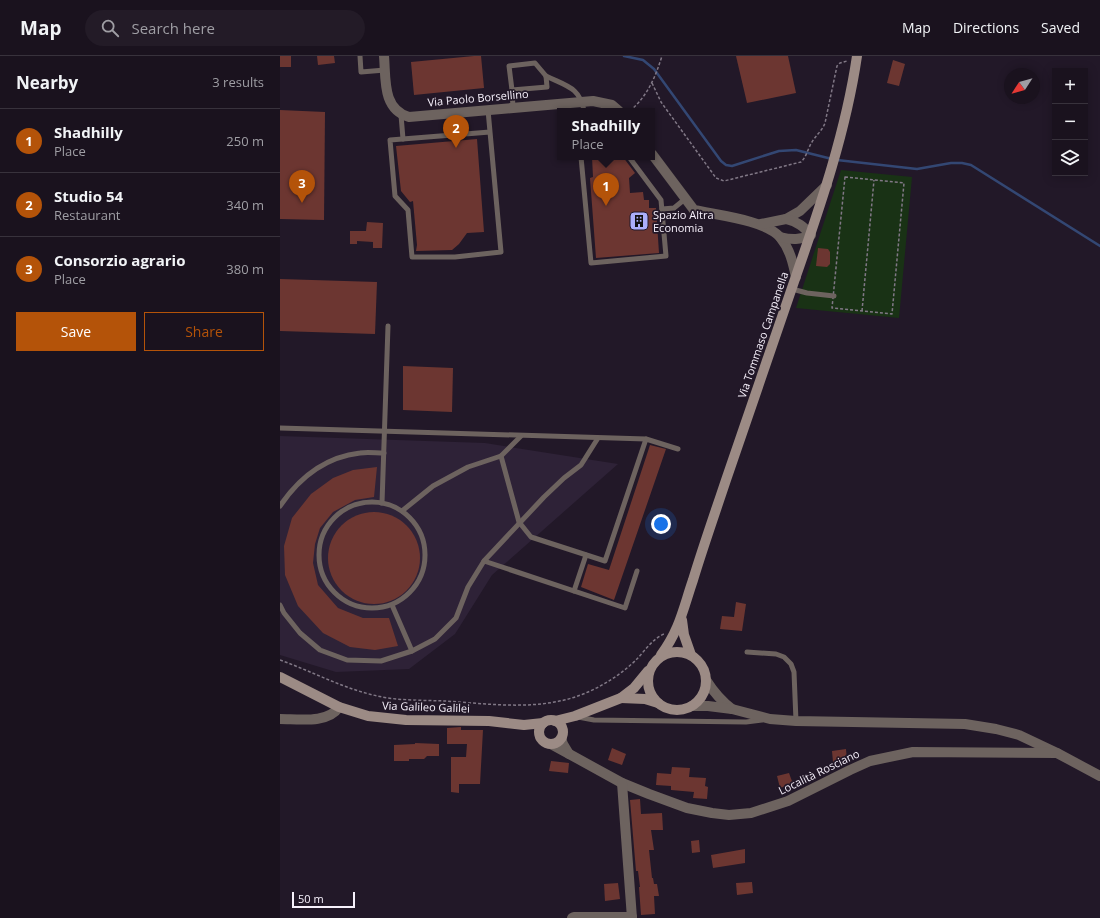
<!DOCTYPE html>
<meta charset="utf-8">
<style>
:root{--surface:#1a121e;--page:#231b27;--text:#f1f3f6;--muted:#9f9ea4;--line:#38323c;--accent:#b45309}
body{margin:0;font-family:"Open Sans",sans-serif;background:var(--page);color:var(--text)}
.controls{position:absolute;right:12px;top:12px;display:grid;overflow:hidden;border-radius:0px;box-shadow:0 2px 10px #0003}
.controls button{width:36px;height:36px;display:grid;place-items:center;padding:0;border:0;border-bottom:1px solid var(--line);background:var(--surface);color:var(--text);font:20px sans-serif}
.compass{position:absolute;left:724px;top:12px;width:36px;height:36px;border-radius:50%;background:var(--surface);box-shadow:0 2px 10px #0003;rotate:234deg}
.scale{position:absolute;left:12px;bottom:10px;width:63px;box-sizing:border-box;padding-left:4px;border:2px solid #f7f1fc;border-top:0;font-size:11px;line-height:14px;white-space:nowrap;color:#f7f1fc;-webkit-text-stroke:3px #221828;paint-order:stroke}
.you{position:absolute;left:381px;top:468px;width:14px;height:14px;margin:-10px;border:3px solid #fff;border-radius:50%;background:#1a73e8;box-shadow:0 0 0 6px #1a73e833}
.badge{display:grid;place-items:center;width:26px;height:26px;border-radius:50%;background:var(--accent);color:#fff;font-size:13px;font-weight:700}
.pin{position:absolute;translate:-50% -33px;filter:drop-shadow(0 1px 2px #0008)}
.pin::after{content:'';position:absolute;top:21px;width:14px;height:12px;background:inherit;clip-path:polygon(0 0,100% 0,50% 100%)}
.popup{position:absolute;left:277px;top:52px;width:98px;height:52px;box-sizing:border-box;display:grid;place-content:center;border-radius:0px;background:var(--surface);filter:drop-shadow(0 1px 3px #0005);font-size:13px;white-space:nowrap;color:var(--muted)}
.popup b{font-size:15px;color:var(--text)}
.popup::after{content:'';position:absolute;left:50%;top:100%;margin-left:-8px;border:8px solid transparent;border-top-color:var(--surface)}
.list{margin:0;padding:0;list-style:none}
h2{display:flex;justify-content:space-between;align-items:center;height:52px;margin:0;padding:0 16px;font-size:17px}
h2 small{font-size:13px;font-weight:400;color:var(--muted)}
.list li{display:grid;grid-template-columns:26px 1fr auto;gap:12px;align-items:center;box-sizing:border-box;height:64px;padding:0 16px;border-top:1px solid var(--line)}
.list b{display:block;font-size:15px;white-space:nowrap}
.list p{margin:0;font-size:13px;white-space:nowrap;color:var(--muted)}
.list em{font-size:13px;font-style:normal;color:var(--muted)}
.actions{display:flex;gap:8px;padding:12px 16px}
.actions a{flex:1;padding:9px 0;border:1px solid var(--accent);border-radius:0px;text-align:center;font-size:14px;color:var(--accent)}
.actions .main{background:var(--accent);color:#fff}
.icon{flex:none;width:22px;height:22px;fill:none;stroke:currentColor;stroke-width:2;stroke-linecap:round;stroke-linejoin:round}
.map{position:relative;flex:none;width:820px;height:862px;overflow:hidden}
header{display:flex;align-items:center;gap:24px;box-sizing:border-box;height:56px;padding:0 20px;background:var(--surface);border-bottom:1px solid var(--line)}
header strong{font-size:19px}
nav{display:flex;gap:22px;margin-inline-start:auto;font-size:14px}
.search{width:280px;height:36px;background:var(--page);display:flex;align-items:center;gap:10px;box-sizing:border-box;padding:0 14px;border-radius:22px;color:var(--muted);font-size:15px}
main{display:flex}
aside{flex:1;background:var(--surface)}
.map>svg:first-child{display:block}
.built{fill:#2e2237}
.green{fill:#193215}
.lines{fill:none;stroke-linecap:round;stroke-linejoin:round}
.stream{stroke:#334773;stroke-width:2.5}
.building{fill:#6c3631}
.path{stroke:#817886;stroke-width:1.5;stroke-dasharray:3 2;stroke-linecap:butt}
.service{stroke:#6d635f;stroke-width:5}
.minor{stroke:#6d635f;stroke-width:10}
.secondary{stroke:#9c8b85;stroke-width:10}
.labels{text-anchor:middle;stroke-width:3.5;stroke-linejoin:round;paint-order:stroke}
.street-label{font-size:11px;fill:#f7f1fc;stroke:#221828}
.poi-label{font-size:11px;fill:#f7f1fc;stroke:#221828;text-anchor:start}
</style>
<header>
<strong>Map</strong>
<div class="search"><svg class="icon" aria-label="search" viewBox="0 0 24 24"><circle cx="10" cy="10" r="6"/><path d="M15 15l6 6"/></svg>Search here</div>
<nav><a>Map</a><a>Directions</a><a>Saved</a></nav>
</header>
<main>
<aside>
<h2>Nearby<small>3 results</small></h2>
<ul class="list">
<li><span class="badge">1</span><div><b>Shadhilly</b><p>Place</p></div><em>250 m</em></li>
<li><span class="badge">2</span><div><b>Studio 54</b><p>Restaurant</p></div><em>340 m</em></li>
<li><span class="badge">3</span><div><b>Consorzio agrario</b><p>Place</p></div><em>380 m</em></li>
</ul>
<div class="actions"><a class="main">Save</a><a>Share</a></div>
</aside>
<div class="map">
<svg width="820" height="862" viewBox="0 0 820 862">
<rect width="100%" height="100%" fill="#221828"/>
<path class="built" d="M0,380L205,387L338,408L212,519L175,578L129,613L56,616L0,599Z"/>
<path class="green" d="M561,114L632,121L619,262L516,252Z"/>
<g class="lines">
<g class="stream">
<path d="M344,0L363,4L374,13L441,105L446,109L452,110L499,95L516,94L552,103"/>
<path d="M557,104L637,113L671,107H682L691,109L820,190"/>
</g>
</g>
<g class="building">
<rect x="0" y="0" width="11" height="11"/>
<path d="M37,0H54L55,7L38,9Z"/>
<path d="M194,0H201L204,32L134,39L131,6Z"/>
<path d="M456,0H508L516,37L467,47Z"/>
<path d="M613,4L625,8L619,30L607,27Z"/>
<path d="M0,54L45,56L44,164L0,163Z"/>
<path d="M197,83L204,176L187,177L179,188L172,194L136,195L137,189L133,145L130,146L121,135L116,90Z"/>
<path d="M312,101H343L355,117L349,122L350,137L363,136L364,144H369V152H376L379,197L316,202L310,122L313,121Z"/>
<path d="M87,166L103,167L102,192H93V186L77,185V188H70V175H86Z"/>
<path d="M538,192L548,193L550,196V208L547,211L536,210Z"/>
<path d="M0,223L97,226L95,278L0,275Z"/>
<path d="M123,310L173,312L172,356L123,354Z"/>
<path d="M370,389L386,393L334,544L301,531L308,508L329,514Z"/>
<path d="M97,411L94,441L75,444L53,456L40,472L35,488L33,507L38,529L58,552L83,562H109L118,590L95,594L70,591L43,577L18,550L5,519L4,490L12,462L31,438L53,422L73,414Z"/>
<circle cx="94" cy="502" r="46"/>
<path d="M456,546L466,548L462,575L440,573L442,560L454,561Z"/>
<path d="M181,671V674H203L200,728H179V737L171,736V701H186L187,688H167V672Z"/>
<path d="M135,687L159,688V700H147L144,703H129V705H114V689L135,688Z"/>
<path d="M332,692L346,698L342,709L328,704Z"/>
<path d="M566,693L567,705L553,706L552,695Z"/>
<path d="M271,705L289,707L288,717L269,715Z"/>
<path d="M392,711L410,712L409,721L426,722L425,730L428,731L427,743L413,742L414,736L391,734V730L376,729L377,717L391,718Z"/>
<path d="M509,717L513,728L500,732L497,720Z"/>
<path d="M360,743L361,758L382,757L383,774H371L374,794H369L372,822H373L374,828H377L379,840H374L375,858L361,859L359,831H360L358,815H356L350,744Z"/>
<path d="M419,784L420,796L412,797L411,785Z"/>
<path d="M465,793V807L433,812L431,799Z"/>
<path d="M472,826L473,837L457,839L456,827Z"/>
<path d="M338,827L340,843L325,845L324,828Z"/>
</g>
<g class="lines">
<g class="path">
<path d="M372,27L381,46L431,115L436,122L444,125L521,106C527,100 528,92 532,86C536,79 542,75 545,67L557,10L560,7L567,5"/>
<path d="M350,55C368,39 375,22 382,0"/>
<path d="M565,121L624,127L612,258L552,252Z"/>
<path d="M582,255L594,124"/>
<path d="M0,604C31,615 60,631 93,639C116,645 142,644 165,645C213,648 263,656 308,636C326,628 341,618 355,605C364,596 372,583 384,578"/>
</g>
<g class="service">
<path d="M80,0L81,16L105,14"/>
<path d="M255,7L266,20L267,31L232,34L229,10Z"/>
<path d="M266,20C286,30 300,31 304,55"/>
<path d="M232,34L233,51"/>
<path d="M208,54L221,196L175,201H132L128,154L115,140L110,84L210,76"/>
<path d="M121,59L123,83"/>
<path d="M301,101L311,207L386,200L381,144L349,101"/>
<path d="M382,153L394,152L405,143"/>
<path d="M512,233L527,237L554,240"/>
<path d="M0,372L366,383L398,393"/>
<path d="M221,400L239,466L251,481L325,505L366,383"/>
<circle cx="92" cy="499" r="53"/>
<path d="M102,447L108,270"/>
<path d="M0,450C19,422 45,401 80,397C87,396 96,397 104,397"/>
<path d="M122,455L153,430L188,411L221,400L241,380"/>
<path d="M204,505L345,552L357,515"/>
<path d="M294,535L306,499"/>
<path d="M0,549L4,557L20,577L40,594L67,604L101,605L132,595L155,583L176,562L188,531L204,505L264,441L284,422L301,409L318,382"/>
<path d="M112,549L132,595"/>
<path d="M467,596L496,598L504,601L511,608L514,616L516,665"/>
<path d="M298,661L314,664L466,666L482,664"/>
</g>
<g class="minor">
<path d="M104,0C106,23 102,53 129,61L313,45L332,49L339,55"/>
<path d="M372,98L414,154C436,159 485,164 500,181C510,193 513,207 516,221"/>
<path d="M481,168L506,163L520,155L547,129"/>
<path d="M500,181C512,184 520,184 531,179C523,170 518,166 506,163"/>
<path d="M426,624C433,635 441,645 452,653"/>
<path d="M412,650H428L452,653L490,663L516,665L685,668L716,673L739,679L777,697L820,720"/>
<path d="M0,663C18,663 48,668 59,651"/>
<path d="M281,682L283,688L289,698"/>
<path d="M271,688L342,727L369,738L407,752L432,757L449,759L471,757L508,745L570,714L590,705L633,696L777,697"/>
<path d="M342,727L352,862"/>
<path d="M292,862L294,861H352"/>
</g>
<g class="secondary">
<path d="M402,564L404,579L411,599"/>
<circle cx="397" cy="625" r="29"/>
<path d="M381,599C400,573 403,553 413,524C423,491 435,457 446,424C469,356 493,288 516,220C541,148 566,75 577,0"/>
<path d="M0,621L59,651L88,660L126,664L209,665L244,669L263,667"/>
<path d="M341,642L365,643L378,647"/>
<circle cx="271" cy="676" r="12"/>
<path d="M275,665L295,660L341,642L354,632L368,615"/>
</g>
</g>
<defs>
<g id="building-square" transform="scale(1)"><rect x="-9" y="-9" width="18" height="18" rx="4" fill="#abaffb" stroke="#221828"/><path d="M-4-6H4V6H1V3H-1V6H-4ZM-2.5-4.3h1.7v1.8h-1.7ZM.8-4.3h1.7v1.8H.8ZM-2.5-1h1.7V.8h-1.7ZM.8-1h1.7V.8H.8Z" fill="#111"/></g>
</defs>
<g fill-rule="evenodd">
<use href="#building-square" x="359" y="165"/>
</g>
<g class="labels">
<g class="street-label">
<text transform="translate(198 42) rotate(-5)" y="4">Via Paolo Borsellino</text>
<text transform="translate(483 279) rotate(-71)" y="4">Via Tommaso Campanella</text>
<text transform="translate(146 651) rotate(2)" y="4">Via Galileo Galilei</text>
<text transform="translate(539 716) rotate(-26)" y="4">Località Rosciano</text>
</g>
<g class="poi-label">
<text x="373" y="163">Spazio Altra<tspan x="373" dy="13">Economia</tspan></text>
</g>
</g>
</svg>
<div class="controls">
<button>+</button>
<button>−</button>
<button><svg class="icon" aria-label="layers" viewBox="0 0 24 24"><path d="M12 4l9 5-9 5-9-5zM3 14l9 5 9-5"/></svg></button>
</div>
<svg class="compass" viewBox="-18 -18 36 36"><path d="M0-13l5 13h-10z" fill="#e53935"/><path d="M0 13l5-13h-10z" fill="#9f9ea4"/></svg>
<div class="scale">50 m</div>
<div class="you"></div>
<div class="pin badge" style="left:326px;top:150px">1</div>
<div class="popup"><b>Shadhilly</b>Place</div>
<div class="pin badge" style="left:176px;top:92px">2</div>
<div class="pin badge" style="left:22px;top:147px">3</div>
</div>
</main>
